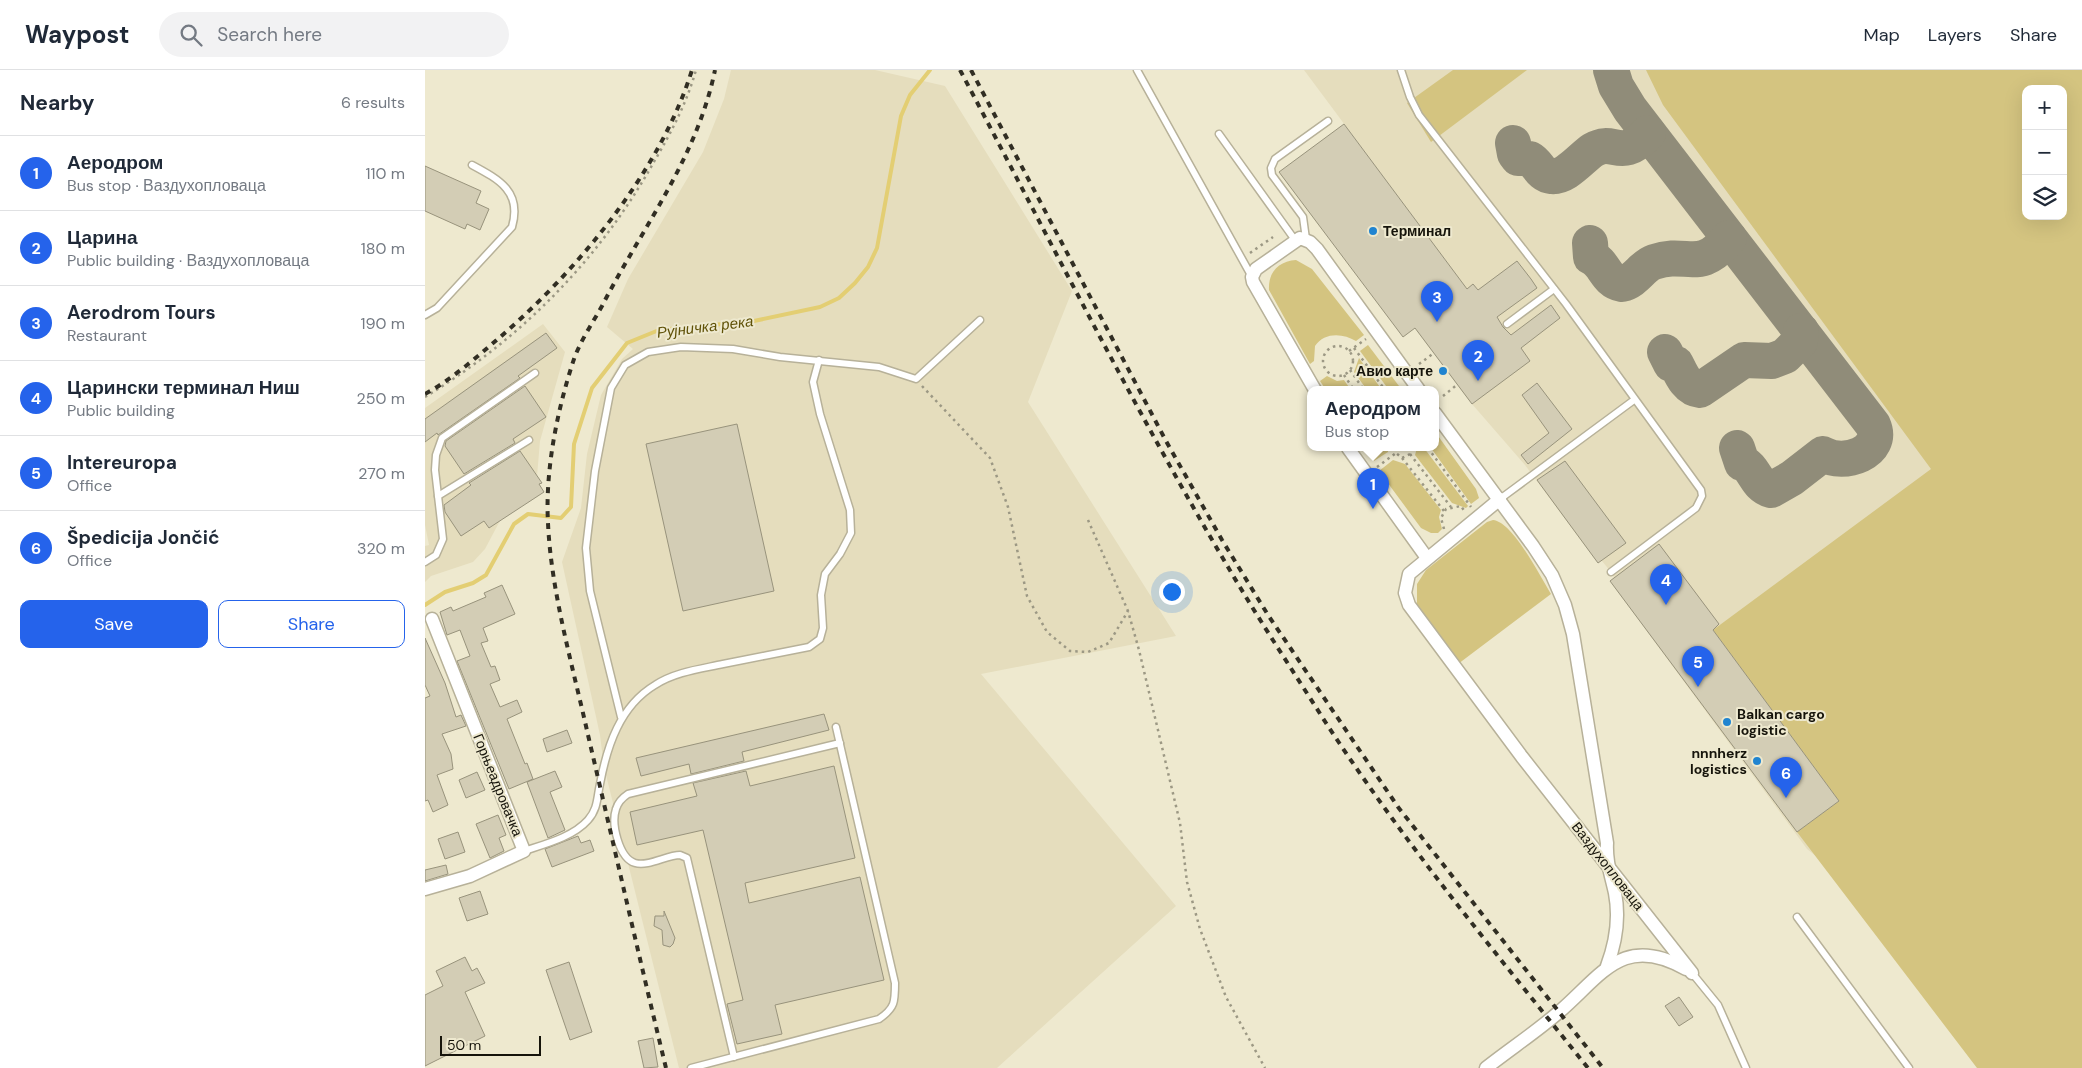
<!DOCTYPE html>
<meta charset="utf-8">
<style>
:root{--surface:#fff;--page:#f2f2f3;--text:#1f2937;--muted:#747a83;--line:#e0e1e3;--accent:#2563eb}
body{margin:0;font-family:"DM Sans",sans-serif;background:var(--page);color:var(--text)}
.controls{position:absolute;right:15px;top:15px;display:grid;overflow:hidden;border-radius:10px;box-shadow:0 5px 20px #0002}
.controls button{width:45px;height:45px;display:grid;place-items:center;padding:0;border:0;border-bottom:1px solid var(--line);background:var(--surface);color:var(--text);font:25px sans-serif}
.scale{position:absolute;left:15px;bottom:12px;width:101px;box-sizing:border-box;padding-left:5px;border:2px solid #16140b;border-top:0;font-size:14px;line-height:18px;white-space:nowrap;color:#16140b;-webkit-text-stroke:4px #eee9cf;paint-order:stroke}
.you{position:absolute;left:746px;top:521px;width:18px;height:18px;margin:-12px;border:4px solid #fff;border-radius:50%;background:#1a73e8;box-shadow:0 0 0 8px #1a73e833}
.badge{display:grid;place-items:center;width:32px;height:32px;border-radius:50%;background:var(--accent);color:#fff;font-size:16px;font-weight:700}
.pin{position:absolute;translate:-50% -41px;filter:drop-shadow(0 1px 2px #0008)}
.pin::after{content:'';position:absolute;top:26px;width:18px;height:15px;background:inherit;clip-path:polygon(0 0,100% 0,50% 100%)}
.popup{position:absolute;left:882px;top:316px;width:132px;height:65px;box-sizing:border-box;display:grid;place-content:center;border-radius:10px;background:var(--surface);filter:drop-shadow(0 1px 4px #0005);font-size:16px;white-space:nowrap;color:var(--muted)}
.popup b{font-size:19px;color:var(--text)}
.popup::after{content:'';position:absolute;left:50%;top:100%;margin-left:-10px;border:10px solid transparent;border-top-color:var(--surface)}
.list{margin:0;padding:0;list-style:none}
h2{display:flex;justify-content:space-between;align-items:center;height:65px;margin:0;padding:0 20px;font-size:21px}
h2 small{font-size:16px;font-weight:400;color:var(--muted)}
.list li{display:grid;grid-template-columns:32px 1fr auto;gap:15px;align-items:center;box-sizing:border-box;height:75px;padding:0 20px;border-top:1px solid var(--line)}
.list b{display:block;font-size:19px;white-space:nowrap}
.list p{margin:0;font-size:16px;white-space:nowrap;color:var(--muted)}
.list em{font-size:16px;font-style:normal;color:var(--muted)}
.actions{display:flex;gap:10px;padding:15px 20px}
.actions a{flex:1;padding:11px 0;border:1px solid var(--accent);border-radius:10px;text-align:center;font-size:18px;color:var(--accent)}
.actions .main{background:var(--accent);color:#fff}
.icon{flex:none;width:28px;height:28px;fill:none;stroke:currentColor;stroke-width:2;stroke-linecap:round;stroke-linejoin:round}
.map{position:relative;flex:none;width:1657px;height:998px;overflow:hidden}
header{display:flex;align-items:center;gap:30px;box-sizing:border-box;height:70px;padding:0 25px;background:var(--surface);border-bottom:1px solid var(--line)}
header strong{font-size:24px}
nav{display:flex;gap:28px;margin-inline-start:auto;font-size:18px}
.search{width:350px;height:45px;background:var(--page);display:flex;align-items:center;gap:12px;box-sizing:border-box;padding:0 18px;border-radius:28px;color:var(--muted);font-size:19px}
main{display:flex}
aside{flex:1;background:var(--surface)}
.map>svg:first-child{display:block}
.built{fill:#e5ddbd;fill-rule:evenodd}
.green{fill:#d4c480;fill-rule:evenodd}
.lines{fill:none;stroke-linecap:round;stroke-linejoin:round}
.stream{stroke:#e3ce73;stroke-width:4}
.taxiway{stroke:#908c79;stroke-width:36}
.building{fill:#d3cdb5;stroke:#98937c}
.lane-casing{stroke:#b7b199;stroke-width:9}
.street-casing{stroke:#b7b199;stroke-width:15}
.path{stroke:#9c9884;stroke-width:2.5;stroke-dasharray:2.5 4;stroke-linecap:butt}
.lane{stroke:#fff;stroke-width:6}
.street{stroke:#fff;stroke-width:12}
.rail{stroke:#312e23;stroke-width:4;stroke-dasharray:6 6;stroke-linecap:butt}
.poi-dot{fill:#2084d0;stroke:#eee9cf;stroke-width:2}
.labels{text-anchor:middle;stroke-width:4;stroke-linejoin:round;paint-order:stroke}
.poi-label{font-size:14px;font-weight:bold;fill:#16140b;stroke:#eee9cf;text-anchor:start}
.street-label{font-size:14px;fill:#16140b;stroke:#eee9cf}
.water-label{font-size:15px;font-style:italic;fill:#5f5107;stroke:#eee9cf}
</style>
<header>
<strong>Waypost</strong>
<div class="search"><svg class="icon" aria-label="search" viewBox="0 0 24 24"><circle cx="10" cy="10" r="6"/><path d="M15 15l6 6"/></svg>Search here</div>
<nav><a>Map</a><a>Layers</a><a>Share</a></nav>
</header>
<main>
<aside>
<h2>Nearby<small>6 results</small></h2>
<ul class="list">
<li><span class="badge">1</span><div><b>Аеродром</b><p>Bus stop · Ваздухопловаца</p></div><em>110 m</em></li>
<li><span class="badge">2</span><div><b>Царина</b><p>Public building · Ваздухопловаца</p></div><em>180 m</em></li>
<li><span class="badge">3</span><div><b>Aerodrom Tours</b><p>Restaurant</p></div><em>190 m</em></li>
<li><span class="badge">4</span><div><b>Царински терминал Ниш</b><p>Public building</p></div><em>250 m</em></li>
<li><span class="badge">5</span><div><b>Intereuropa</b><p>Office</p></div><em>270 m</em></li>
<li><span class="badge">6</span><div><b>Špedicija Jončić</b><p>Office</p></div><em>320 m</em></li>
</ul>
<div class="actions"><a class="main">Save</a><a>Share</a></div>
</aside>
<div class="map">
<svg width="1657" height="998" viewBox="0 0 1657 998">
<rect width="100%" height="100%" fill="#eee9cf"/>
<g class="built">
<path d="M306,0H450L520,16L647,221L603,332L751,566L556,604L751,836L572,998H254L179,697L175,665L137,492L156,438L162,384L176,325L197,289L208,279L182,257L203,209L278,82L299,29Z"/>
<path d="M879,0H1657V998L1382,779L1185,511L1189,507L1186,502L1177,491L1173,493L1100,395L1047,334L990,258L1042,219ZM1601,19H1638V146H1601Z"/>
<path d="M118,254L140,282L115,371L111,418L78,445L60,479L48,492L6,506L0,512V476L4,475L0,455V338Z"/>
</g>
<g class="green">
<path d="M1028,0H1102L1006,72L982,33Z"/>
<path d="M1221,0H1657V998H1552L1372,762L1414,731L1288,560L1506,399L1238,35ZM1601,19H1638V146H1601Z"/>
<path d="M871,190L887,199L939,265L931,271C918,263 899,262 890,276L889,291L885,294L844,220C843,202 854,191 871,190Z"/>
<path d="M943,275L977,320H964L935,281Z"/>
<path d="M934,288L957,320H942L929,302Z"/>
<path d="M902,306L912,311L919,310L926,320H901L895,311Z"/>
<path d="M1011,363L1051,419L1054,428L1046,434L1006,378H1010Z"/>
<path d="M940,378H963V382L949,391Z"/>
<path d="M992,378H999L1043,436L1041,438L1027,433L990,385Z"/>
<path d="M968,390L980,394L1016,440L1014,447L1017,459L1013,463H1006L996,458L954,401Z"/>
<path d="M1068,450C1088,452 1115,506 1126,524L1033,594L992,538V514L1001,500L1062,452Z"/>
</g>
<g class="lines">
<path class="stream" d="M0,535L20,522L48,513L61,505L89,454L103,444L136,448L146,437L149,374L167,318L202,273L234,260L329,251L395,237L414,228L430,213L443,197L452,178L476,46L485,25L505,0"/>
<g class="taxiway">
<path d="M1186,0L1191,16L1205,39L1448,355C1460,382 1419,397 1398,384L1367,408L1346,420C1330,416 1330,397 1317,393L1312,378"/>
<path d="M1088,73L1090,84L1093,88C1097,88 1102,88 1105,89C1113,93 1115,105 1126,106C1141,108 1156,88 1168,80C1190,67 1195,93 1223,63"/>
<path d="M1165,173L1166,187C1180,193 1180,211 1197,214C1211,211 1217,196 1229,192C1264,180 1273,205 1304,168"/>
<path d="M1240,282L1246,294H1251C1256,304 1262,319 1275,320L1319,290L1347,291L1360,286L1375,271L1376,261"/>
</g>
</g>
<g class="building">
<path d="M919,54L1042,219L1048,214L1053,220L1092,191L1106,209L1112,218L1072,247L1078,257L1086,265L1126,235L1135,248L1096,278L1105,291L1047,334L990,258L978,267L854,102Z"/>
<path d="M0,96L56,121L51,133L64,139L55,160L42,154L40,159L0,141Z"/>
<path d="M121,263L132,278L93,306L95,308L13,365L12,363L0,372V349Z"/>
<path d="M1112,313L1147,359L1103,394L1096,385L1124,363L1097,325Z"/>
<path d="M100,316L121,347L88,369L90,373L39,404L20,376L21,371Z"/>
<path d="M312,354L349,521L258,541L221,374Z"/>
<path d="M95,381L117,413L114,414L119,422L64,458L59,451L36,466L20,442L19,435L46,415L44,413Z"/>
<path d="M1140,391L1201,473L1173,493L1112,410Z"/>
<path d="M1234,474L1294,554L1288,560L1414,731L1372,762L1185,511Z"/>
<path d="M77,515L90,544L58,558L63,571L56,573L66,597L70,596L75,610L65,614L75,637L92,630L97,642L82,649L100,694L102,693L108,709L84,719L32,591L45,586L35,560L22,565L15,542L26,537L28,541L61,527L59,523Z"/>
<path d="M0,568L20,613L31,647L36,645L41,656L17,664L26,684L28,699L12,705L23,735L8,742L3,730L0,731V628L5,626L0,615Z"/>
<path d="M399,644L404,660L317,682L319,691L266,704L264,694L216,706L211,688Z"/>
<path d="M142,660L147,673L122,682L118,669Z"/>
<path d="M409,696L430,788L320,813L324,833L435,807L459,910L350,935L357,964L312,974L302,934L318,930L278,760L212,775L205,742L272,726L268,713L321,701L325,716Z"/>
<path d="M130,701L137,717L125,722L140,760L123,768L102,712Z"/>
<path d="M52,702L60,720L41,728L34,710Z"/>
<path d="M73,745L81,765L74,768L79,781L65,788L51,754Z"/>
<path d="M33,762L40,782L20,789L13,769Z"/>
<path d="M153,766L156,773L165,770L169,781L127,797L120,779Z"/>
<path d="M21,795L23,804L0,811V800Z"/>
<path d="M55,821L63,844L42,851L34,828Z"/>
<path d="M239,841L250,868L248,874L245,877L238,875L237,860L229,856L230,846H239Z"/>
<path d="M40,887L47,901L52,898L60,913L40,922L60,966L0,996V925L18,916L11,901Z"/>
<path d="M144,892L167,962L145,970L121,900Z"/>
<path d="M1254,927L1268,947L1254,956L1240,936Z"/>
<path d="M228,968L233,997L219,998L213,971Z"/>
</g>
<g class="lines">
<g class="lane-casing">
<g id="lane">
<path d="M712,0L827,207"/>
<path d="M976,0L985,27L994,45L1141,234L1276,420L1277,426L1271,438L1186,502"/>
<path d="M794,64L870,170"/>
<path d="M881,169L878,147L847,105L846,98L850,89L903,51"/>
<path d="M0,245L12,238L87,157C97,122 75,110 47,95"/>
<path d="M1082,254L1129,219"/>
<path d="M13,426L104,370"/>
<path d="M1075,429L1209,330"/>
<path d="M0,492L11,485L18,469L10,400L11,385L17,368L110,303"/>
<path d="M196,647L165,521L161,478L170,401L186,318L200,295L223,282L256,277L308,279L355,287L454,297L491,309L555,250"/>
<path d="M99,781C120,774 148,767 163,750C173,739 172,727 175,714C182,676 195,636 230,615C250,602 275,599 298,594C327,588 355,583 384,577L395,569L398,558L396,525L400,504L415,484L426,463L425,440L395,344L388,312L394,290"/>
<path d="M1372,847L1484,998"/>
<path d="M1267,903L1293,935L1321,998"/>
<path d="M309,987L262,788L255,785C242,785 223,797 210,793C194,788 186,754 191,739C193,732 197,728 203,724L415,673"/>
<path d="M266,998L454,949C470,938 470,932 470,913L411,657"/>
</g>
</g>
<g class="street-casing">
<g id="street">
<path d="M890,320L828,212L827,207L831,199L875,168L885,172L892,179L994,320"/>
<path d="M1010,343L1108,476L1127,505L1140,535L1148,564L1182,773C1181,791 1186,805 1190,823C1195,849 1191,872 1182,896"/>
<path d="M923,378L1002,488"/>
<path d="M1075,429L984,504L980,523L984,535L1097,687L1267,903"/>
<path d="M0,819L45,806L99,781L7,549"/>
<path d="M1061,998C1085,979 1111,962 1134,942C1177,905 1198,863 1261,899"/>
</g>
</g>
<g class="path">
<path d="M825,183L848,167"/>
<circle cx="913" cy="291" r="15"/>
<path d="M929,278L960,320"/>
<path d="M924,281L941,269"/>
<path d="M994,294L1009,283"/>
<path d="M925,300L939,320"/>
<path d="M919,305L929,320"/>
<path d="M497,316L565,388L583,437L602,526L622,562L645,581L663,582L684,573L703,541"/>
<path d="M1018,326L1033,314"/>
<path d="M0,327C97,268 175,189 230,90C247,61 262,32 271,0"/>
<path d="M970,378L971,383L977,388L985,384V378"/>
<path d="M1003,378L1046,437"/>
<path d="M985,384L1026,437"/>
<path d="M977,388L1019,441"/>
<path d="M952,397L971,383"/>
<path d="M663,450L703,541L714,580L755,753L762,812L775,859L801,927L840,998"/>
<path d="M1019,459L1016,448L1021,439L1036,436L1040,442"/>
</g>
<use href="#lane" class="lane"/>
<use href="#street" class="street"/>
<g class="rail">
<path d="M535,0C623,166 707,335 803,497C834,550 868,601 901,653C980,774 1073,886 1163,998"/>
<path d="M546,0L741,371L797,470L843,545L973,737L1178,998"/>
<path d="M0,324C24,311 46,292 67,274C149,205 235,103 267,0"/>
<path d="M241,998C214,887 189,776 163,665C148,597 126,522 123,453C120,401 132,341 148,292C154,273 167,254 177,236C217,158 272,88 290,0"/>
</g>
</g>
<g class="poi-dot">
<circle cx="948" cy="161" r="5"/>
<circle cx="1018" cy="301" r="5"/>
<circle cx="1302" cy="652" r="5"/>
<circle cx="1332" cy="691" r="5"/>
</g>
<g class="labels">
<g class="poi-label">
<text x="958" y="166">Терминал</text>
<text x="1008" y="306" text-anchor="end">Авио карте</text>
<text x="1312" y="649">Balkan cargo<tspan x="1312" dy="16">logistic</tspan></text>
<text x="1322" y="688" text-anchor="end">nnnherz<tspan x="1322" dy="16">logistics</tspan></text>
</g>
<g class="street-label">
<text transform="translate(73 715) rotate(68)" y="5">Горњеадровачка</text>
<text transform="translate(1183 796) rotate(52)" y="5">Ваздухопловаца</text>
</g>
<g class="water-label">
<text transform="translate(280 257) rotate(-7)" y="5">Рујничка река</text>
</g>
</g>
</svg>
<div class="controls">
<button>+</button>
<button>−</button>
<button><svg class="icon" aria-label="layers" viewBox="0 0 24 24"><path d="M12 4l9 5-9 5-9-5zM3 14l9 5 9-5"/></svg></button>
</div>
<div class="scale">50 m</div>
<div class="you"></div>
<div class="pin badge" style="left:948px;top:439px">1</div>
<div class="popup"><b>Аеродром</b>Bus stop</div>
<div class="pin badge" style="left:1053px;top:311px">2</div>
<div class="pin badge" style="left:1012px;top:252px">3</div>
<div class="pin badge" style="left:1241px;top:535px">4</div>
<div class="pin badge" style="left:1273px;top:617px">5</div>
<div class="pin badge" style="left:1361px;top:728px">6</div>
</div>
</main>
